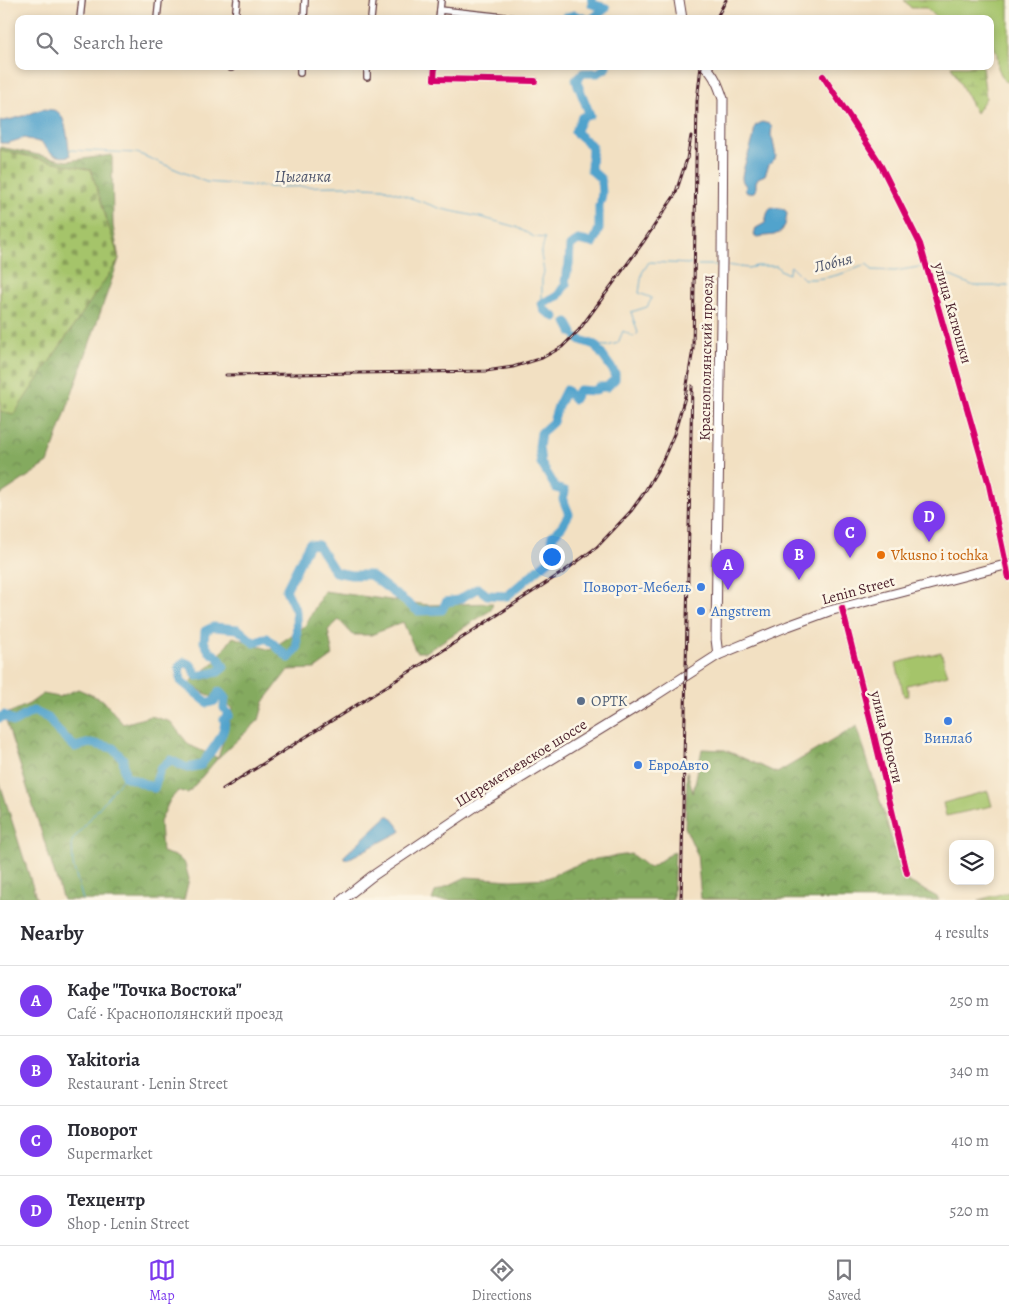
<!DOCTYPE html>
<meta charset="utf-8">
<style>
:root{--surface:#fff;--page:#f2f2f3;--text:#2b2b33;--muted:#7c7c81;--line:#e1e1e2;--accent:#7c3aed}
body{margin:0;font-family:Alegreya,serif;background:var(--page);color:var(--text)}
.controls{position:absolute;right:15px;bottom:15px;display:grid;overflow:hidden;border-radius:10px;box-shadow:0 2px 8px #0003}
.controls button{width:45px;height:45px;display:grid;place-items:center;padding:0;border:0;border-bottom:1px solid var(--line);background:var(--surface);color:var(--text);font:25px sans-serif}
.you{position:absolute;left:551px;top:556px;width:18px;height:18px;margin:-12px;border:4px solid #fff;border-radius:50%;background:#1a73e8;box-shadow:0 0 0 8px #1a73e833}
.badge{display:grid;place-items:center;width:32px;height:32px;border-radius:50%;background:var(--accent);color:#fff;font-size:16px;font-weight:700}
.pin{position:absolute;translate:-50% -41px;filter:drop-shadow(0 1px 2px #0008)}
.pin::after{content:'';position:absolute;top:26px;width:18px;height:15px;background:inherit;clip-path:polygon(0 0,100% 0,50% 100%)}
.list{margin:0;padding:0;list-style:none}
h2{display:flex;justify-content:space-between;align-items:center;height:65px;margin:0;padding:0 20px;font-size:21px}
h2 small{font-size:16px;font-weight:400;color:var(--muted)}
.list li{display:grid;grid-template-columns:32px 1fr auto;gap:15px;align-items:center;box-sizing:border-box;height:70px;padding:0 20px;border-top:1px solid var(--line)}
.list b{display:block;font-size:19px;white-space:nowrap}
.list p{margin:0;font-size:16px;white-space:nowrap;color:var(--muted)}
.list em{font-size:16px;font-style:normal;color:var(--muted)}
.icon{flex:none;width:28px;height:28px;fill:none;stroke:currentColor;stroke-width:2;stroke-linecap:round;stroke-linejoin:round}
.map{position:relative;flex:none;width:1009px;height:900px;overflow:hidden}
.search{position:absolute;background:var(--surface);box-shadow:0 2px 8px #0003;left:15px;right:15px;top:15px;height:55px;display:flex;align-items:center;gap:12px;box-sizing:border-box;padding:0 18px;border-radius:10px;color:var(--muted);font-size:19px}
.sheet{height:345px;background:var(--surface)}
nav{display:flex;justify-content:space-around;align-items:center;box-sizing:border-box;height:70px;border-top:1px solid var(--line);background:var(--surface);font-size:14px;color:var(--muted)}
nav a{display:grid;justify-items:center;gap:2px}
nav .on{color:var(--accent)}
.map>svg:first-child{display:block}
.green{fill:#a5c46b;stroke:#78724b}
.forest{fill:url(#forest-crowns);stroke:#676445}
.wetland{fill:url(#wetland-marsh);stroke:#78724b}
.cemetery{fill:url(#cemetery-stones);stroke:#78724b}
.water{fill:#51a3cc;stroke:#4e617c}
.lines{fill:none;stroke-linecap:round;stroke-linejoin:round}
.stream{stroke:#51a3cc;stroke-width:1}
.river{stroke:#51a3cc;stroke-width:9}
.street-casing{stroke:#633c42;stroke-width:8}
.secondary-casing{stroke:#633c42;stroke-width:11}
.street{stroke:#fff;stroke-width:5.5}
.secondary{stroke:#fff;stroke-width:9}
.rail-casing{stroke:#4a1f2b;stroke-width:3}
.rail{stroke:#fcf5e5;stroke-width:1;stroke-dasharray:4;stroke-linecap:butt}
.cycleway-casing{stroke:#fcf5e5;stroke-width:9}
.cycleway{stroke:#d6006c;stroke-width:6}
.food-dot{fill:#e8710a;stroke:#fcf5e5;stroke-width:2}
.shop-dot{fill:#3f7fe0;stroke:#fcf5e5;stroke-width:2}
.service-dot{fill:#5c6f8a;stroke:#fcf5e5;stroke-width:2}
.labels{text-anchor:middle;stroke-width:5;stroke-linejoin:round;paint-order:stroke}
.street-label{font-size:15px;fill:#4a1f2b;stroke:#fcf5e5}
.food-label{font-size:15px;fill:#c56008;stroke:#fcf5e5;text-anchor:start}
.shop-label{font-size:15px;fill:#366cbe;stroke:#fcf5e5;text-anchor:start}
.service-label{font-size:15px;fill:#4e5e75;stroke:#fcf5e5;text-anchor:start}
.water-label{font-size:16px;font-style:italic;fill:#4d546b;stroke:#fcf5e5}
</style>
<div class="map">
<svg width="1009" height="900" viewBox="0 0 1009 900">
<defs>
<pattern id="forest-crowns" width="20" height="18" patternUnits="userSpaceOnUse" patternTransform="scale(1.25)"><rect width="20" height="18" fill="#84aa5f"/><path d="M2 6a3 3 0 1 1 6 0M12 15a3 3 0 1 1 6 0" fill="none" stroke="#6e8a4f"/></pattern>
<pattern id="wetland-marsh" width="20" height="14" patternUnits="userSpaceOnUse" patternTransform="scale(1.25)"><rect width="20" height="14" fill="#a5c46b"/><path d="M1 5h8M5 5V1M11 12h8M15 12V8" fill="none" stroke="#889f58"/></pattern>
<pattern id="cemetery-stones" width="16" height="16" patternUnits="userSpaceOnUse" patternTransform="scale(1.25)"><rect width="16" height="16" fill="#a5c46b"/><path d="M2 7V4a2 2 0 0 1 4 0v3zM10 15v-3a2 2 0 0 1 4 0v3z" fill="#889f58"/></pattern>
</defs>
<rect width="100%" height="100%" fill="#fcf5e5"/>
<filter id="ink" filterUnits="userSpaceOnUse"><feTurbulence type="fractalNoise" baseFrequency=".02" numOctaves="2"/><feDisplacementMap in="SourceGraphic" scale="10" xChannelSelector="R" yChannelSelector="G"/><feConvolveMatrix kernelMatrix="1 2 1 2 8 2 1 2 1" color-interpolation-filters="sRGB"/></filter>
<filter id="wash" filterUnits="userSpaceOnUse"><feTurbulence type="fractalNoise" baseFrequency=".0096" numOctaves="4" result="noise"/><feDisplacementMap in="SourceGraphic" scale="20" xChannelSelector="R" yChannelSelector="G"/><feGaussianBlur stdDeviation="1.12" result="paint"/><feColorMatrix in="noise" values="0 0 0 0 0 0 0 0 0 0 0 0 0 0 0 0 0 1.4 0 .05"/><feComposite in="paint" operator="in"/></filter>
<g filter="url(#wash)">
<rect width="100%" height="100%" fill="#f2e0c2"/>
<g class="green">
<path d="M904,0H1009V82L1004,81L998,68L997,54L992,40L990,39V19H937L926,8H911Z"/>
<path d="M941,652L948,675L907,685L909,696H904L896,663Z"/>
<path d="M988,791L992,806L946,816L943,803Z"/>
<path d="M1009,892V900H978Z"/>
</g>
<g class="forest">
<path d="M0,147L67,161L112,155L113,226L119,259L48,463L0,495Z"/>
<path d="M324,591L428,605L493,603L491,610L426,652H416L403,622L371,635H353L339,620L328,630L333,656L315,669L288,670L264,702L259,720L218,758L188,793L178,791L170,800L160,822L162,852L178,857L185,864L189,879L184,900H63L4,715L29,704L43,694L59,697L78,689L103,700L123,724L151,716L171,722L189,745L218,758L233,708L208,695L190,684L194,678L213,664L233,637L270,650L305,626Z"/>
<path d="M857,726L904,879L937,897L939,900L701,899L697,854L685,827L687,771L693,793L702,749L725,750L777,773Z"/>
<path d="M0,783L37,900H0Z"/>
<path d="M675,851L673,900H432L435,892L466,877L512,880L547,878L571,867L596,859L631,854L649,868Z"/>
</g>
<path class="wetland" d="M951,66H982L986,98L976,113Z"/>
<path class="cemetery" d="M0,150L91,170L119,259L14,414L0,411Z"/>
<g class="water">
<path d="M44,109C48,110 53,109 56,111C67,115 68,145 70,156C57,159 49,153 42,143L24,138L8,143H0V120L2,121C9,120 16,118 23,116C31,114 36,110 44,109Z"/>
<path d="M762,122L769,124L772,127L771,135L773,141L776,156L775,159L769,165L765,175L758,178L756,182V189L754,192L747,193L745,190L746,186C745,185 742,181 742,179C741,172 751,147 753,139C754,135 754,131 755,126Z"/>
<path d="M772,207L783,209L786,211L787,214L785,225L781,232L774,235L757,237L754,235L756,228L765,223C766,218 767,213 769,209Z"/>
<path d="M387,816H390L397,824L401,830L400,832L346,860L344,858V856Z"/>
</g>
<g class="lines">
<g class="stream">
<path d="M69,150L137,153L206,182L270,187L345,186L383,188L442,209L484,218L516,227L534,237L545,238L541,255L544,272L542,279V303"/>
<path d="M698,265H717"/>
<path d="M726,265L748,268L757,266H777L780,270L788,274L791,266L804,279C826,280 847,273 867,264L872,270L895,271L925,266"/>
<path d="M929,267L974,286H1009"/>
<path d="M595,345L607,346L618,343L623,331L634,337L638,333L631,312L647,307L652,298L639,293L642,273L649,262L691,264"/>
<path d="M83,900L73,865L72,841L125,776"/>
</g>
<g class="river">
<path d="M565,19L566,17L574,15L586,19"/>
<path d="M592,19L606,8L592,4V0"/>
<path d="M601,200L602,193L601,179L591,170L592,146L575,132L582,117L590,115L576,80L583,73H598L606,68V66"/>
<path d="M555,317L544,310L542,303L558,296L563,288L566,285L565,280L569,265L570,246L578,240L593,243L599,229V206"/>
<path d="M567,322L573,333"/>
<path d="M0,718L4,715L14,722L33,711L48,718L57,730L75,747L90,743L113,748L123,759L125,776L154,788L160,769L170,760L187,768L201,765C209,753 228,734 224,719L229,715L224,708L225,697L219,692L215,701L208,703L181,681L179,667L184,662L191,665L197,676L218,672L224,667L219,658L209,651L204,642L205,631L213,627L238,629L254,643L267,638L289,658L297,648L296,611L286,590L309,544L318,545L335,572L351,575H370L418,611L442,610L446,602L458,600L478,588L487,595L507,596L555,555L552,536L562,526L569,514L563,499L565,491L556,488L541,463L539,447L541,433L553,422L558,406L566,390L574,399L579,390L595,391L599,387H607L615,379V373L595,345L578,339"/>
</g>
</g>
</g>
<g filter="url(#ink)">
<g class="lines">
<g class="street-casing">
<g id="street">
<path d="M440,10L523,19"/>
<path d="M80,19L82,0"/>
<path d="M157,19L159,0"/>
<path d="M235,19L237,0"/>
<path d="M304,19L305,0"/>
<path d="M371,19L373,0"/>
<path d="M439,19L441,0"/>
<path d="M435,66L434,79L535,81"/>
<path d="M231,68V66"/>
<path d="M300,73V66"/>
<path d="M823,76L879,162L920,244L989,485L1009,578"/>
<path d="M367,77V66"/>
<path d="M842,608L872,727L907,873"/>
</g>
</g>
<g class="secondary-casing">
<g id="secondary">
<path d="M679,0L682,19"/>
<path d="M705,66C715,75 719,87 723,99L722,262L717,560L716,639L718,655"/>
<path d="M342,900L371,877L485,800L653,697L718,655L788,626L829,611L1009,564"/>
</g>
</g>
<use href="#street" class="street"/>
<use href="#secondary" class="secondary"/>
<g class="rail-casing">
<g id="rail">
<path d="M716,19L726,0"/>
<path d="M226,375L486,371L513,367L542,358L562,347L579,330L644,241L675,195L687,159L691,136"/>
<path d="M223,789L425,662L563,572L597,547L631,511L644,493L662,462L674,434L685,397L693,349L697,101L701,66"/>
<path d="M681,900L692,386"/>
</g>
</g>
<use href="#rail" class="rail"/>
<g class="cycleway-casing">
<g id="cycleway">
<path d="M435,66L434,79L535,81"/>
<path d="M823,76L879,162L920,244L989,485L1009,578"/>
<path d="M842,608L872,727L907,873"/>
</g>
</g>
<use href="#cycleway" class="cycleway"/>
</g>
</g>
<circle class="food-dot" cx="881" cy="555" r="5"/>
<g class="shop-dot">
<circle cx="701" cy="587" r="5"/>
<circle cx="701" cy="611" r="5"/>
<circle cx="948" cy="721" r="5"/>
<circle cx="638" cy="765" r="5"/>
</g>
<circle class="service-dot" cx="581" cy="701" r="5"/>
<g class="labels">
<g class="street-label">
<text transform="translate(953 313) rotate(74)" y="5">улица Катюшки</text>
<text transform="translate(706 358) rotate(-89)" y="5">Краснополянский проезд</text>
<text transform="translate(858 590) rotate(-15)" y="5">Lenin Street</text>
<text transform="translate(887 737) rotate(76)" y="5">улица Юности</text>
<text transform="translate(521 763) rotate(-32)" y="5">Шереметьевское шоссе</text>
</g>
<g class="food-label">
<text x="891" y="560">Vkusno i tochka</text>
</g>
<g class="shop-label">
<text x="691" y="592" text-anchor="end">Поворот-Мебель</text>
<text x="711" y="616">Angstrem</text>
<text x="948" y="743" text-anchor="middle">Винлаб</text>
<text x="648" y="770">ЕвроАвто</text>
</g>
<g class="service-label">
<text x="591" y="706">ОРТК</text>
</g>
<g class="water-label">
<text x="303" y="182">Цыганка</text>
<text transform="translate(833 262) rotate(-14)" y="6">Лобня</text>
</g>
</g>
</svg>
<div class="controls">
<button><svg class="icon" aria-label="layers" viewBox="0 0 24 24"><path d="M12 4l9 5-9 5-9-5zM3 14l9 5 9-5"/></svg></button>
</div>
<div class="you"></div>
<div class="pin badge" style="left:728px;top:590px">A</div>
<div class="pin badge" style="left:799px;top:580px">B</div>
<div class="pin badge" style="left:850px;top:558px">C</div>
<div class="pin badge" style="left:929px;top:542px">D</div>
<div class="search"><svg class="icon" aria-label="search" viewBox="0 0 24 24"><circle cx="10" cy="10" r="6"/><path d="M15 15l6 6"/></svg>Search here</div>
</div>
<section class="sheet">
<h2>Nearby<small>4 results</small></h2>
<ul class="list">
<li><span class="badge">A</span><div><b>Кафе &quot;Точка Востока&quot;</b><p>Café · Краснополянский проезд</p></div><em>250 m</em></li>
<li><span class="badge">B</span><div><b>Yakitoria</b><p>Restaurant · Lenin Street</p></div><em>340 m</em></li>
<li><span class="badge">C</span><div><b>Поворот</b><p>Supermarket</p></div><em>410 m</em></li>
<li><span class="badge">D</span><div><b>Техцентр</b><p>Shop · Lenin Street</p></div><em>520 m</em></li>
</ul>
</section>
<nav>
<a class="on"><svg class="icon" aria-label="map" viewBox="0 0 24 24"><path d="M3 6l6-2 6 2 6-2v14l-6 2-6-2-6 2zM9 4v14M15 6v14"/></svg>Map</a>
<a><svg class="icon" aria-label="directions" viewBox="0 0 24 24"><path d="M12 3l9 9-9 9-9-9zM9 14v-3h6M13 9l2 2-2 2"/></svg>Directions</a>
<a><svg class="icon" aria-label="saved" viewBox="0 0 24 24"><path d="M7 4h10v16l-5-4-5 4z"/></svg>Saved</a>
</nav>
